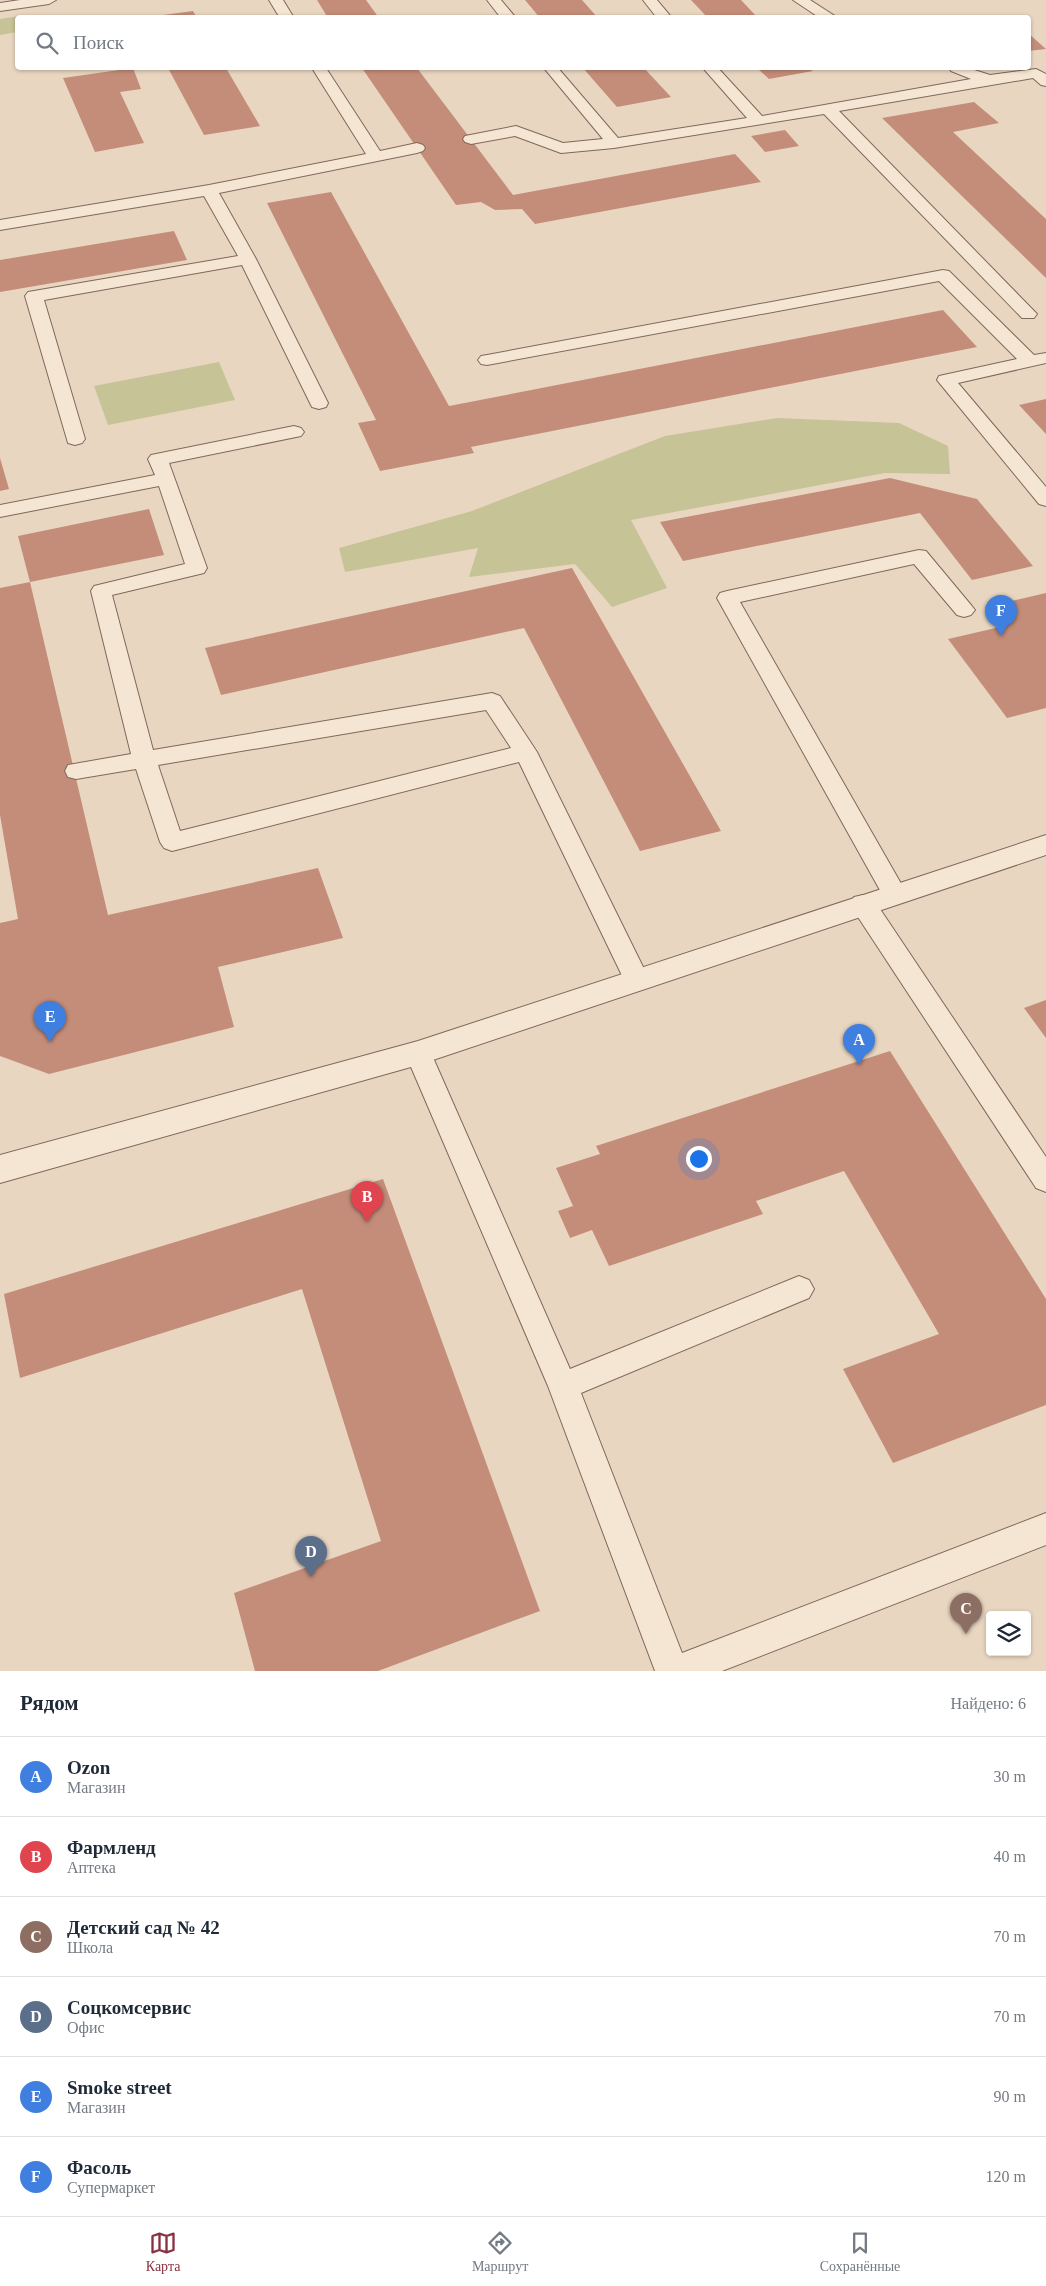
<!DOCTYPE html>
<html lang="ru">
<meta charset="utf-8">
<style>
:root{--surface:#fff;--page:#f2f2f3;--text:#1f2937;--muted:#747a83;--line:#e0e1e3;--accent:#8a303f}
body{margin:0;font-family:Georgia,serif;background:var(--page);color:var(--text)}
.controls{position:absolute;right:15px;bottom:15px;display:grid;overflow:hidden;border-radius:5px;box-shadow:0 1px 4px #0004}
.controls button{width:45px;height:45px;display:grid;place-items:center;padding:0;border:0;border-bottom:1px solid var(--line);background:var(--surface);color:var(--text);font:25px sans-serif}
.you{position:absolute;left:698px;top:1158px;width:18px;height:18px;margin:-12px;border:4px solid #fff;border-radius:50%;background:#1a73e8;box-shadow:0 0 0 8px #1a73e833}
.badge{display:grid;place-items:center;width:32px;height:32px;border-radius:50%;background:var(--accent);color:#fff;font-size:16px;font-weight:700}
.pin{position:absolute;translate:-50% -41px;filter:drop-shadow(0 1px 2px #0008)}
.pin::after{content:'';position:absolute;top:26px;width:18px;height:15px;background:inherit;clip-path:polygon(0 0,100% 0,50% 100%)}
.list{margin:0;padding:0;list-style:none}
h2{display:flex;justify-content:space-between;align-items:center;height:65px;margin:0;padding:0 20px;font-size:21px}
h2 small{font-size:16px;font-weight:400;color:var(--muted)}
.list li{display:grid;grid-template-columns:32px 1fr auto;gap:15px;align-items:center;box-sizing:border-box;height:80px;padding:0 20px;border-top:1px solid var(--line)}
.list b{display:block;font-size:19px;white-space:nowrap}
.list p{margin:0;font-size:16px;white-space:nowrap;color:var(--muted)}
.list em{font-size:16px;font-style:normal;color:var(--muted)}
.icon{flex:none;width:28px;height:28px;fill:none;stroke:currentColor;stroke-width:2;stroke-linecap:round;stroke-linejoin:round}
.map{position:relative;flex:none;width:1046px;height:1671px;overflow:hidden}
.search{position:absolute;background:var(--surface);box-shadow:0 1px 4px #0004;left:15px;right:15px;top:15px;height:55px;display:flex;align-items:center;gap:12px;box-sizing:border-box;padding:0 18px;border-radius:5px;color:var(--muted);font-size:19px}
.sheet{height:545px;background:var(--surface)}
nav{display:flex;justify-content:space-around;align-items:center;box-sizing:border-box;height:70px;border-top:1px solid var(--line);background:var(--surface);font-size:14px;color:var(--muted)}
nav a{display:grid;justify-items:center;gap:2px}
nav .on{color:var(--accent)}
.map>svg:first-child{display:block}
.green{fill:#c6c396}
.building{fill:#c48d7a}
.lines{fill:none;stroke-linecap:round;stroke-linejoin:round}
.service-casing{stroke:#80685a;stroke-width:2}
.minor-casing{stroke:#80685a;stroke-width:2}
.service{fill:#f5e5d3;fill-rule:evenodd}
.minor{fill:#f5e5d3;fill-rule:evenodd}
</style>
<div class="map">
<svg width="1046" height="1671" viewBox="0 0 1046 1671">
<rect width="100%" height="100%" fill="#e9d6c1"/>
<g class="green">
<path d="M26,15L27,17L18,18L17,32L0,35V19Z"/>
<path d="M219,362L235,400L108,425L94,386Z"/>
<path d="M777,418L899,423L948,446L950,474L885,473L631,520L667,588L612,607L575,564L469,577L478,548L345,572L339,548L472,511L665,436Z"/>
</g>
<g class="building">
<path d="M317,0H366L379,18H328Z"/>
<path d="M525,0H582L598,18H540Z"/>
<path d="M691,0H741L758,18H708Z"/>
<path d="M193,11L197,18H156V16Z"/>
<path d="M1028,33L1046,49L1028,51Z"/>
<path d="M133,68L141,89L120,92L144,143L95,152L63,78Z"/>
<path d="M168,68H226L260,126L204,135Z"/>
<path d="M362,68H417L513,195L735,154L761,182L535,224L522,209L495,210L481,202L456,205Z"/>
<path d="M583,68H644L671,97L617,107Z"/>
<path d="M757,68H809L813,71L769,79Z"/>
<path d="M974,102L999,123L953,132L1046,219V278L882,118Z"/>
<path d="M785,130L799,146L765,152L751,136Z"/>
<path d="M331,192L449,406L943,310L977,347L471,447L474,453L380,471L358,423L376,420L267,203Z"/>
<path d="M174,231L187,260L0,292V260Z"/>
<path d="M1046,399V434L1019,405Z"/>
<path d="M0,458L9,489L0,491Z"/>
<path d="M890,478L977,499L1033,566L972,580L920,513L683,561L660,522Z"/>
<path d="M149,509L164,555L30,582L108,915L318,868L343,938L218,967L234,1027L49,1074L0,1056V923L18,919L0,815V588L30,582L18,536Z"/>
<path d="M572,568L721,831L640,851L524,628L221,695L205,648Z"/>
<path d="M1046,593V708L1007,718L948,639L1000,627L985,607Z"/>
<path d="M1046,1000V1038L1024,1008Z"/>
<path d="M890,1051L1046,1299V1405L893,1463L843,1369L939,1334L844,1171L756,1201L763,1214L609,1266L592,1230L570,1238L558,1211L573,1206L556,1168L600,1154L596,1146Z"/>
<path d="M383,1179L540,1611L378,1671H255L234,1593L381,1541L302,1289L20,1378L4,1294Z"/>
</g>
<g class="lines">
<g class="service-casing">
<g id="service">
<path d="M20,0H56L49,4L0,11V3Z"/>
<path d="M269,0H283L294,18H280Z"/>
<path d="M487,0H501L516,18H501Z"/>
<path d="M643,0H657L672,18H657Z"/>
<path d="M793,0H810L838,18H820Z"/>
<path d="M312,68H326L380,151L417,143L423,145L425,148L423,151L417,153L219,193L256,259L328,403L326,407L319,409L312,407L310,403L242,265L44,300L85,439L82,443L75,445L68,443L25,296L28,292L238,256L204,196L0,230V220L209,185L366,154Z"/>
<path d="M544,68H558L618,138L747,118L703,68H718L762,116L971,79L951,71L949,68H968L990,75L1036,69L1046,74V86L1041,85L1033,78L839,111L1037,314L1034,318H1022L824,114L614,148L561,153L515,136L471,144L465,142L463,139L465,136L516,126L563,143L603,139Z"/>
<path d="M943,270L949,271L1034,355L1046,353V363L958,383L1046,487V506L1039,504L937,380L939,376L1017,359L939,281L487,365L481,364L478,360L481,356L487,355Z"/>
<path d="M294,426L301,428L304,432L301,436L169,463L207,568L204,573L112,595L153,750L492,693L500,696L537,752L650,981L646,988L637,991L628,988L519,762L172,851L164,848L160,842L136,769L76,779L68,777L65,771L68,765L131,754L91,591L94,586L185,564L159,486L0,517V505L155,475L148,459L151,455ZM486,710L511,748L180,831L158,765Z"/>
<path d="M919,550L926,551L971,605L975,610L971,615L964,617L957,615L914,564L740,602L907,894L904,901L895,903L886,901L717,598L720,593L727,591Z"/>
<path d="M863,895L872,897L1046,1157V1192L1036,1188L854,911L851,904L854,897Z"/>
<path d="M418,1042L427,1045L431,1053L570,1369L799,1276L809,1280L814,1289L809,1298L581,1393L682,1653L1046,1513V1545L722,1671H655L548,1386L405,1053L409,1045Z"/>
</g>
</g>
<g class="minor-casing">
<path id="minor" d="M1046,835V855L418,1065L0,1183V1155L418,1041Z"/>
</g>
<use href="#service" class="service"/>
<use href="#minor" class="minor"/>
</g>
</svg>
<div class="controls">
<button><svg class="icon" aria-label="layers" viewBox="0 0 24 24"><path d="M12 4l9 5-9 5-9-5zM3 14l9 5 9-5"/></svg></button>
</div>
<div class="you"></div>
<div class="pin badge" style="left:859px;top:1065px;background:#3f7fe0">A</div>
<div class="pin badge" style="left:367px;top:1222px;background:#e0444e">B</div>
<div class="pin badge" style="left:966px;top:1634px;background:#8d6e63">C</div>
<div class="pin badge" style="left:311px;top:1577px;background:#5c6f8a">D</div>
<div class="pin badge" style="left:50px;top:1042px;background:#3f7fe0">E</div>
<div class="pin badge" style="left:1001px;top:636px;background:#3f7fe0">F</div>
<div class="search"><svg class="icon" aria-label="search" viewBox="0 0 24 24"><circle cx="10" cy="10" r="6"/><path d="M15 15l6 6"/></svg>Поиск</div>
</div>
<section class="sheet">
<h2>Рядом<small>Найдено: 6</small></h2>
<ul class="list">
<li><span class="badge" style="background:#3f7fe0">A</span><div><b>Ozon</b><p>Магазин</p></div><em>30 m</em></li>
<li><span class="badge" style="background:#e0444e">B</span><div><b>Фармленд</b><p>Аптека</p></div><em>40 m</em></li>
<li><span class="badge" style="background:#8d6e63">C</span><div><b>Детский сад № 42</b><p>Школа</p></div><em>70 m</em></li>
<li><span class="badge" style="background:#5c6f8a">D</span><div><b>Соцкомсервис</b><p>Офис</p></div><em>70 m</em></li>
<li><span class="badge" style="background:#3f7fe0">E</span><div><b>Smoke street</b><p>Магазин</p></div><em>90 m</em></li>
<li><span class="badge" style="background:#3f7fe0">F</span><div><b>Фасоль</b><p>Супермаркет</p></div><em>120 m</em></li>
</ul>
</section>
<nav>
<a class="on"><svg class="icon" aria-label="map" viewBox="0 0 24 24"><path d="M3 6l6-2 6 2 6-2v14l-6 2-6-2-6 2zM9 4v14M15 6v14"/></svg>Карта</a>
<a><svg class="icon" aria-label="directions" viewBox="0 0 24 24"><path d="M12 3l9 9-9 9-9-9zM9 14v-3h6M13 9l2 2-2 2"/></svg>Маршрут</a>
<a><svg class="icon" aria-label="saved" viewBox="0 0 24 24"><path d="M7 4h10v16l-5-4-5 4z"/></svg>Сохранённые</a>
</nav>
